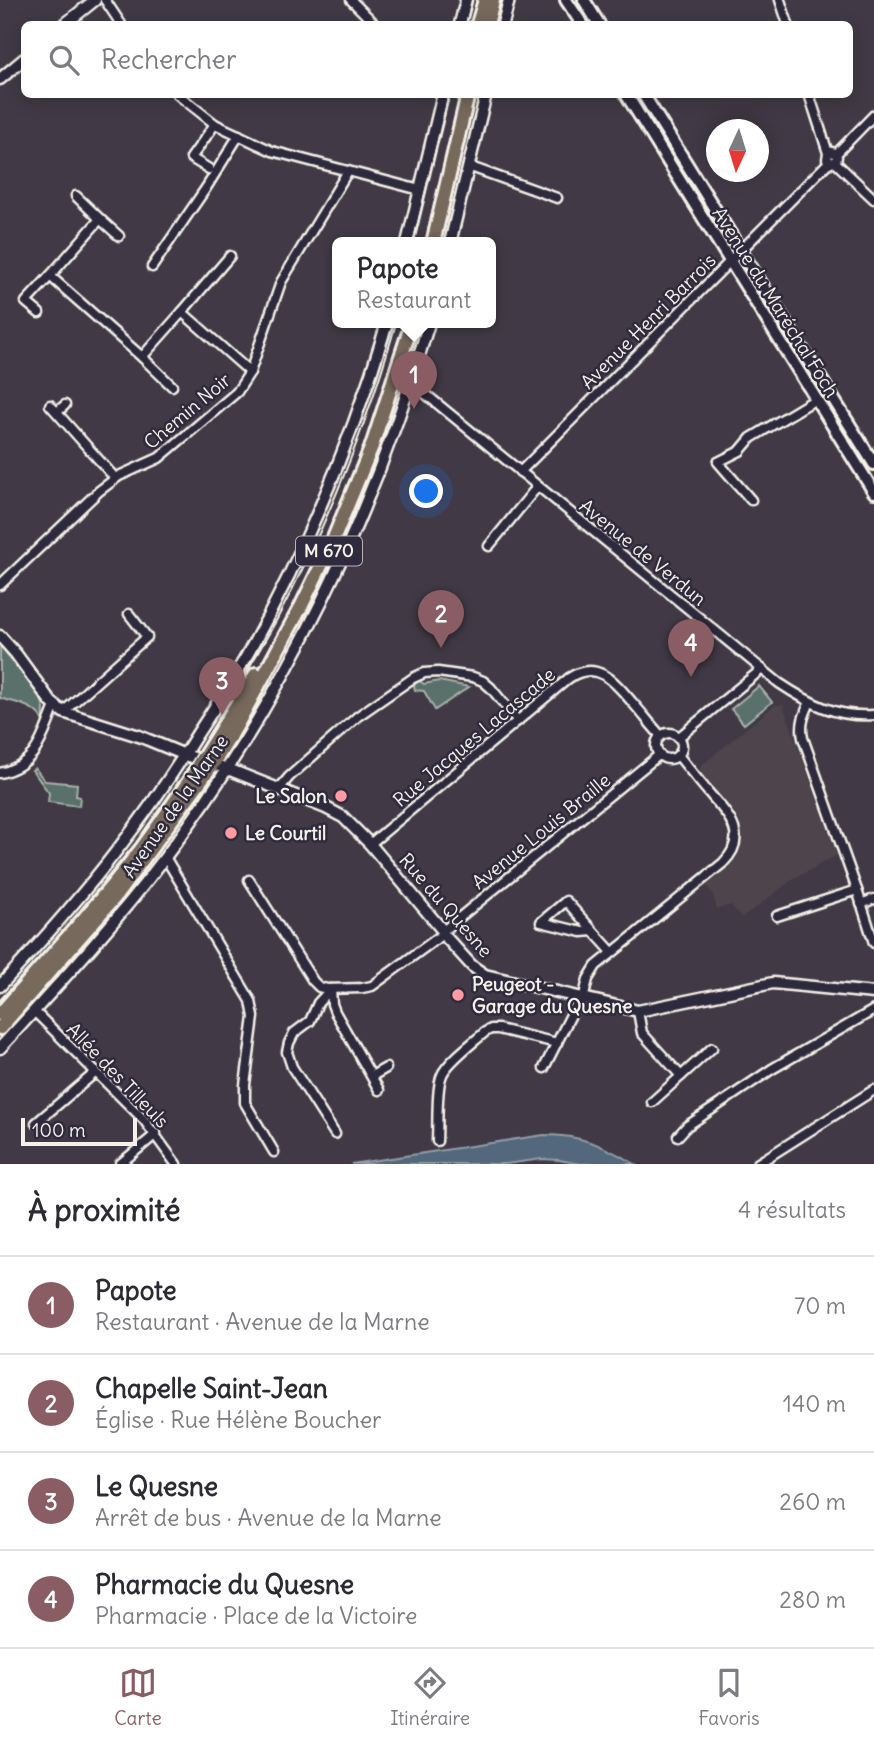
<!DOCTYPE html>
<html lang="fr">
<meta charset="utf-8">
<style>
:root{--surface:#fff;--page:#f2f2f3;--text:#2b2b33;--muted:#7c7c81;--line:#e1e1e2;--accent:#8a5d65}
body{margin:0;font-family:Delius,sans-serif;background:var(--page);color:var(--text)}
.compass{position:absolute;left:706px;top:119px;width:63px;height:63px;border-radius:50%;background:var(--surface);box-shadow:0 4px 18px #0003;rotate:184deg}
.scale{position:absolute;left:21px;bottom:18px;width:116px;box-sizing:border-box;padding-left:7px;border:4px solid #f4f1e8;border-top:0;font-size:19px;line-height:24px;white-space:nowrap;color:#f4f1e8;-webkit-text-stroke:5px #2f2a3d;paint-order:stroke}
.you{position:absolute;left:427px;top:492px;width:24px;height:24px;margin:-18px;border:5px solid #fff;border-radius:50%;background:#1a73e8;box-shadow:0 0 0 10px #1a73e833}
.badge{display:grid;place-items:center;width:46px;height:46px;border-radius:50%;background:var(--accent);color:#fff;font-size:23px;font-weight:700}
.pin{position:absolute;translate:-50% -58px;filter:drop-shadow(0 2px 4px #0008)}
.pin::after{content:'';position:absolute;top:37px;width:24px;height:21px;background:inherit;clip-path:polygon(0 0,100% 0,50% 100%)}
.popup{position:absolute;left:332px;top:237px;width:164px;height:91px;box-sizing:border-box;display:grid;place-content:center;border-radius:10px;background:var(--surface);filter:drop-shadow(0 2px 5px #0005);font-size:23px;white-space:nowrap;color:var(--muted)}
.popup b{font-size:26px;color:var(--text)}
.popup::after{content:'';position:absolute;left:50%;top:100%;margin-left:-14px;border:14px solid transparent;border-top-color:var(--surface)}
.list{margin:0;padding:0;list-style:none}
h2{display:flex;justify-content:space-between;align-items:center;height:91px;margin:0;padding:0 28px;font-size:30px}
h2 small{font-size:23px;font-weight:400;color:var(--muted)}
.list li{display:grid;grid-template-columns:46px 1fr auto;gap:21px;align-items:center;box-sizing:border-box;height:98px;padding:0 28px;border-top:2px solid var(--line)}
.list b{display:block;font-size:26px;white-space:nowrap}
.list p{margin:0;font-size:23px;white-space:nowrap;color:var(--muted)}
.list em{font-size:23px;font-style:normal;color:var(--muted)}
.icon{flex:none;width:38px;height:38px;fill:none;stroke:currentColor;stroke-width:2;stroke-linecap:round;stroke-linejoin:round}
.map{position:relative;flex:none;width:874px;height:1164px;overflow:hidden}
.search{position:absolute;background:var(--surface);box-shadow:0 4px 18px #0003;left:21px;right:21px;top:21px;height:77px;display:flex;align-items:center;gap:18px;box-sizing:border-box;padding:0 24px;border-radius:10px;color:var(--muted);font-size:26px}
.sheet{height:483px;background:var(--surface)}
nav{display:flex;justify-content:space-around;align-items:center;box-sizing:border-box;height:98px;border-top:2px solid var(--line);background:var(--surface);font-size:19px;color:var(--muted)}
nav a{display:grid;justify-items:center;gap:4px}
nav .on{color:var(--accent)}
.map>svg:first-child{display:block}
.built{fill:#4e454c}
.green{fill:#5a6f6a;stroke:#a7b0a9;stroke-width:2}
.water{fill:#52677d;stroke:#939ea8;stroke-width:2}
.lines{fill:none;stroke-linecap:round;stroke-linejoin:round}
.minor-casing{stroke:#f4f1e8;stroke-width:13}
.tertiary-casing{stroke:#f4f1e8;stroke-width:15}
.secondary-casing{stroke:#f4f1e8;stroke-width:16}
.primary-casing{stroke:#f4f1e8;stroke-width:18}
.minor{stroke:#2f2a3d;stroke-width:8}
.tertiary{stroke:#2f2a3d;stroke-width:10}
.secondary{stroke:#2f2a3d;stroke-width:10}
.primary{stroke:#77695c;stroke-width:12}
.tram{stroke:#f4f1e8;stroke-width:2}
.poi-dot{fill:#ff9aa2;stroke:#2f2a3d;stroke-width:2.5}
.labels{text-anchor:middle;stroke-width:5;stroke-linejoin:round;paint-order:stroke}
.shield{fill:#2f2a3d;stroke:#b9b5b5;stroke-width:2}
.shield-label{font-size:18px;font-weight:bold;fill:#f4f1e8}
.street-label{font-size:19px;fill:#f4f1e8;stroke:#2f2a3d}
.poi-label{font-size:19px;font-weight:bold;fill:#f4f1e8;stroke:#2f2a3d;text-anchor:start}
</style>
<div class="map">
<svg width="874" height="1164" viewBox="0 0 874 1164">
<rect width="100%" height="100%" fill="#413a46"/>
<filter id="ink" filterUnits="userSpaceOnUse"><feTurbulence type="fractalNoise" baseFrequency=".0143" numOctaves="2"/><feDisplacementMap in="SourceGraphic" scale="14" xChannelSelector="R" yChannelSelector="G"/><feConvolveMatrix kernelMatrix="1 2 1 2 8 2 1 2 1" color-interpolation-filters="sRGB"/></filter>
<g filter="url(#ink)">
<path class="built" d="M775,705H783L837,855L793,879L742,918L731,905L717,909L713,894L706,885L728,867L737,858L741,847L742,835L739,821L734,812L699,772L701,766Z"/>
<g class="green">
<path d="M0,645L41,698L44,709L43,722C37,705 15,703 0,698Z"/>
<path d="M418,680L424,684L439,681L469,687L435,710L424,691L415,690L414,686Z"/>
<path d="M759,686L772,702L744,724L731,709Z"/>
<path d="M35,768L45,781L77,784L76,796L80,797L79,806L48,802L49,793L32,770Z"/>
</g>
<path class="water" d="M544,1135C582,1135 602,1145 635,1164H580L559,1160L542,1159L506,1164H351Z"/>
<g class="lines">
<g class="minor-casing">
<g id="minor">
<path d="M105,0L121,24"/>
<path d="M351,0L372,21"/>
<path d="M780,0L788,24"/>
<path d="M177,94L215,124L272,151L420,190"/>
<path d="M809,94L828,153L827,159L831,163L836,161L837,157L835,153L832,152L828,153"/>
<path d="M836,154L874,115"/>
<path d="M835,162L874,199"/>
<path d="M468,166L557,198"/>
<path d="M209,169L191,158L215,124"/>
<path d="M100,219L119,236"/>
<path d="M230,256L182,312L250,372"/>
<path d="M152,267L206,188L239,135"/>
<path d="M50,276L100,219L76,196"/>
<path d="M39,313L26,302L50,276L142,357"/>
<path d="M412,383L779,683C809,703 837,718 874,715"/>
<path d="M172,386L142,357L182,312"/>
<path d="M50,405L115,478"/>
<path d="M57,412L65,405"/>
<path d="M520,472L829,162"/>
<path d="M751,500L718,462L740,451L751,438L816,399"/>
<path d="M489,546L537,487"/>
<path d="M0,585L99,491L119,476L159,458L237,392L250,372L281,282L348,171"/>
<path d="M810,702C804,715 800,724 803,738L857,890L874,943"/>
<path d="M63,712L147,637L129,614"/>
<circle cx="669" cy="746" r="13"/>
<path d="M679,737L762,669"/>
<path d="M0,773C38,764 42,737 55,706"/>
<path d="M279,789L289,777L358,716L413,678L424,673L438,672L473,677L483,681L491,688L518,721"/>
<path d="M370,844L569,678C597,659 615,682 632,702C642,713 651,725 661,736"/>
<path d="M165,857L251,1001L254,1017L245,1085V1103L274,1152"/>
<path d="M249,880L313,981L319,987L327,989L362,988L372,986L443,934"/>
<path d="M861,904L874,899"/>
<path d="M777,916L857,890"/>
<path d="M443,931L659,755"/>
<path d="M592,931L582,932L541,922L566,901L612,952"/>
<path d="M331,989L318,1003L310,1021L294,1033L289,1043L287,1052L292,1067L335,1134"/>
<path d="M331,989L332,1004L335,1012L379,1090"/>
<path d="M583,1000L588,979L596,966L723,863C750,836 728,815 709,793C699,781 688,768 678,755"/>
<path d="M34,1011L144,1120L176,1164"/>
<path d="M638,1011L642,1033L681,1076L652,1102"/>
<path d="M544,1068L579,999"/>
<path d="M372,1076L386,1068"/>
<path d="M681,1076L712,1048"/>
<path d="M36,1123L96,1072"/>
<path d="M678,1136L687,1126L772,1069L874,1010"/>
<path d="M437,1141C438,1125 436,1088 442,1075C447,1062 474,1042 485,1032L491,1029H498L557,1043"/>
<path d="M120,1164L156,1134"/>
<path d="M757,1164L874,1090"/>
</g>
</g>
<g class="tertiary-casing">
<g id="tertiary">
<path d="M65,24L95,0"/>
<path d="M460,24L466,0"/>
<path d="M503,24L509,0"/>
<path d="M0,79L24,59"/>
<path d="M407,243L443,94"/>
<path d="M450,243L486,94"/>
<path d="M0,636L16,654L51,702L63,712L139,736L185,755L228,769L326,808L343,817L370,844L443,931V934L472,966L485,975L638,1011L773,983L874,993"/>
<path d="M0,986C41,942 81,897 118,849C146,813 172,775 196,736C214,708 233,680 250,650C307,547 353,437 387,323"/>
<path d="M0,1048C57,986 115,924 166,856C286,697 373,514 429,323"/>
</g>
</g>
<g class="secondary-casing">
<g id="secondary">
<path d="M566,0L582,24"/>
<path d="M584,0L599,24"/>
<path d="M626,94L874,492"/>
<path d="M643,94L874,464"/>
</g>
</g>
<g class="primary-casing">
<g id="primary">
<path d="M478,24L485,0"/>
<path d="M487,24L493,1"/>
<path d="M433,243L468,94"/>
<path d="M0,1014L81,922L142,848L189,781L256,674"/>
<path d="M0,1028L115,897L213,764L237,725L302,605L332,543L372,446L412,323"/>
</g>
</g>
<use href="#minor" class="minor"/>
<use href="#tertiary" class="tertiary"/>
<use href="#secondary" class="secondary"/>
<use href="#primary" class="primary"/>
<g class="tram">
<path d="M466,24L472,0"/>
<path d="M413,243L449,94"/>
<path d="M0,1000C45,951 92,902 133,848C159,814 182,779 204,742C229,701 254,661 277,619C327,525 367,425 396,323"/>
</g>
</g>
</g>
<g class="poi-dot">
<circle cx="341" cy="796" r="7"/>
<circle cx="231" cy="833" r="7"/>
<circle cx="458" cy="995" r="7"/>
</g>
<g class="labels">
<rect class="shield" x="296" y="536.5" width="66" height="29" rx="5"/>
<g class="shield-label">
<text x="329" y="557">M 670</text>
</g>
<g class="street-label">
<text transform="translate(776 302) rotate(58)" y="7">Avenue du Maréchal Foch</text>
<text transform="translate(648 321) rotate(-45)" y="7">Avenue Henri Barrois</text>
<text transform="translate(187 411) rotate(-40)" y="7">Chemin Noir</text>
<text transform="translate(643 552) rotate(39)" y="7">Avenue de Verdun</text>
<text transform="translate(474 737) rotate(-40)" y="7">Rue Jacques Lacascade</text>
<text transform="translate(175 806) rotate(-55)" y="7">Avenue de la Marne</text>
<text transform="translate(541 831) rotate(-39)" y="7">Avenue Louis Braille</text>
<text transform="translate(446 905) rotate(49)" y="7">Rue du Quesne</text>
<text transform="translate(118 1075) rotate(46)" y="7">Allée des Tilleuls</text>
</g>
<g class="poi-label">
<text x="327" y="803" text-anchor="end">Le Salon</text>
<text x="245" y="840">Le Courtil</text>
<text x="472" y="991">Peugeot -<tspan x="472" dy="22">Garage du Quesne</tspan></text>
</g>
</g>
</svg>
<svg class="compass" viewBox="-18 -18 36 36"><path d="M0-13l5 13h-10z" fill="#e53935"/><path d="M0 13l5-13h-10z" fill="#7c7c81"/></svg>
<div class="scale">100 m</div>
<div class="you"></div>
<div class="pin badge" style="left:414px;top:409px">1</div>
<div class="popup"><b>Papote</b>Restaurant</div>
<div class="pin badge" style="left:441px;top:648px">2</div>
<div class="pin badge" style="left:222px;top:715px">3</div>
<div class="pin badge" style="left:691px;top:677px">4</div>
<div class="search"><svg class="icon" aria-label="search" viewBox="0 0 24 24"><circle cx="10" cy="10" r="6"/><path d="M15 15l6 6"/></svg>Rechercher</div>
</div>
<section class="sheet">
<h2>À proximité<small>4 résultats</small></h2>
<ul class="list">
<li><span class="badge">1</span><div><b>Papote</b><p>Restaurant · Avenue de la Marne</p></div><em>70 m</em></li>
<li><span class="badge">2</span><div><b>Chapelle Saint-Jean</b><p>Église · Rue Hélène Boucher</p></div><em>140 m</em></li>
<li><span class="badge">3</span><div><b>Le Quesne</b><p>Arrêt de bus · Avenue de la Marne</p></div><em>260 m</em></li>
<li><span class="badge">4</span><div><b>Pharmacie du Quesne</b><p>Pharmacie · Place de la Victoire</p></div><em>280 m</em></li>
</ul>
</section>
<nav>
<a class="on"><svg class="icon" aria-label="map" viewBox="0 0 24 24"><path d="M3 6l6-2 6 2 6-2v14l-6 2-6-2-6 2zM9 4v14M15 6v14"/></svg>Carte</a>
<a><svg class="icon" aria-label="directions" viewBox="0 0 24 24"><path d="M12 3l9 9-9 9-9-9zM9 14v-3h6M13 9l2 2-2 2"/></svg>Itinéraire</a>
<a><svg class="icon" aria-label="saved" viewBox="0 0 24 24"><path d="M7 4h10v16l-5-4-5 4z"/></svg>Favoris</a>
</nav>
